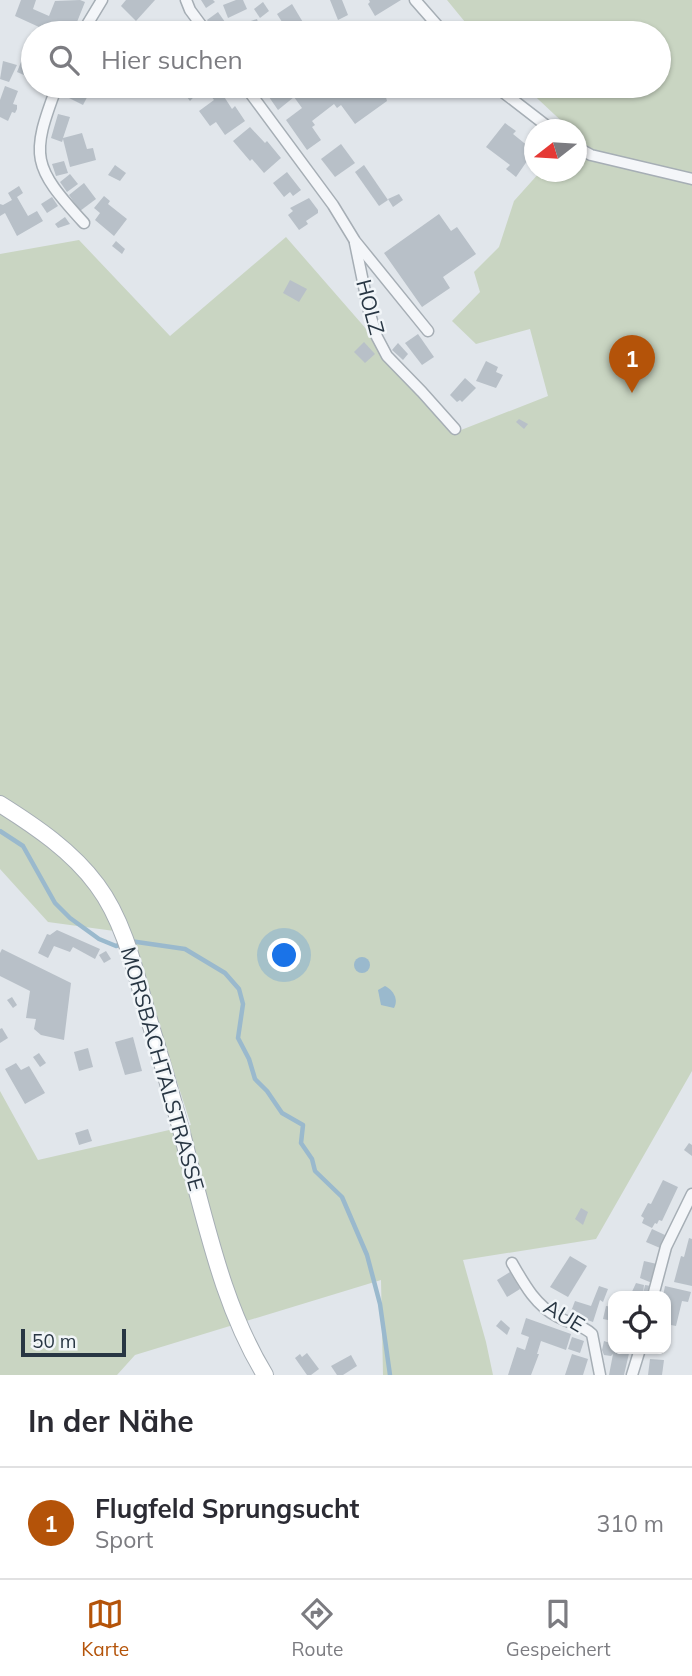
<!DOCTYPE html>
<html lang="de">
<meta charset="utf-8">
<style>
:root{--surface:#fff;--page:#f2f2f3;--text:#2b2b33;--muted:#7c7c81;--line:#e1e1e2;--accent:#b45309}
body{margin:0;font-family:Mulish,sans-serif;background:var(--page);color:var(--text)}
.controls{position:absolute;right:21px;bottom:21px;display:grid;overflow:hidden;border-radius:14px;box-shadow:0 2px 5px #0004}
.controls button{width:63px;height:63px;display:grid;place-items:center;padding:0;border:0;border-bottom:2px solid var(--line);background:var(--surface);color:var(--text);font:35px sans-serif}
.compass{position:absolute;left:524px;top:119px;width:63px;height:63px;border-radius:50%;background:var(--surface);box-shadow:0 2px 5px #0004;rotate:253deg}
.scale{position:absolute;left:21px;bottom:18px;width:105px;box-sizing:border-box;padding-left:7px;border:4px solid #283643;border-top:0;font-size:19px;line-height:24px;white-space:nowrap;color:#283643;-webkit-text-stroke:5px #f1f5f8;paint-order:stroke}
.you{position:absolute;left:285px;top:956px;width:24px;height:24px;margin:-18px;border:5px solid #fff;border-radius:50%;background:#1a73e8;box-shadow:0 0 0 10px #1a73e833}
.badge{display:grid;place-items:center;width:46px;height:46px;border-radius:50%;background:var(--accent);color:#fff;font-size:23px;font-weight:700}
.pin{position:absolute;translate:-50% -58px;filter:drop-shadow(0 2px 4px #0008)}
.pin::after{content:'';position:absolute;top:37px;width:24px;height:21px;background:inherit;clip-path:polygon(0 0,100% 0,50% 100%)}
.list{margin:0;padding:0;list-style:none}
h2{display:flex;justify-content:space-between;align-items:center;height:91px;margin:0;padding:0 28px;font-size:30px}
h2 small{font-size:23px;font-weight:400;color:var(--muted)}
.list li{display:grid;grid-template-columns:46px 1fr auto;gap:21px;align-items:center;box-sizing:border-box;height:112px;padding:0 28px;border-top:2px solid var(--line)}
.list b{display:block;font-size:26px;white-space:nowrap}
.list p{margin:0;font-size:23px;white-space:nowrap;color:var(--muted)}
.list em{font-size:23px;font-style:normal;color:var(--muted)}
.icon{flex:none;width:38px;height:38px;fill:none;stroke:currentColor;stroke-width:2;stroke-linecap:round;stroke-linejoin:round}
.map{position:relative;flex:none;width:692px;height:1375px;overflow:hidden}
.search{position:absolute;background:var(--surface);box-shadow:0 2px 5px #0004;left:21px;right:21px;top:21px;height:77px;display:flex;align-items:center;gap:18px;box-sizing:border-box;padding:0 24px;border-radius:38px;color:var(--muted);font-size:26px}
.sheet{height:203px;background:var(--surface)}
nav{display:flex;justify-content:space-around;align-items:center;box-sizing:border-box;height:98px;border-top:2px solid var(--line);background:var(--surface);font-size:19px;color:var(--muted)}
nav a{display:grid;justify-items:center;gap:4px}
nav .on{color:var(--accent)}
.map>svg:first-child{display:block}
.green{fill:#c9d5c2}
.water{fill:#9ab9cd}
.lines{fill:none;stroke-linecap:round;stroke-linejoin:round}
.stream{stroke:#9ab9cd;stroke-width:4.5}
.building{fill:#b8c0c8}
.street-casing{stroke:#a6aeb5;stroke-width:13}
.secondary-casing{stroke:#a6aeb5;stroke-width:18}
.street{stroke:#f4f6f9;stroke-width:10}
.secondary{stroke:#fff;stroke-width:16}
.labels{text-anchor:middle;stroke-width:5;stroke-linejoin:round;paint-order:stroke}
.street-label{font-size:21px;fill:#283643;stroke:#f1f5f8}
</style>
<div class="map">
<svg width="692" height="1375" viewBox="0 0 692 1375">
<rect width="100%" height="100%" fill="#e1e6eb"/>
<path class="green" d="M447,0H692V1071L596,1239L463,1260L486,1342L493,1375H383L381,1280L135,1355L117,1375H0V1091L38,1160L191,1125L129,933L48,922L0,869V254L79,240L170,336L286,237L456,432L548,396L530,329L476,344L452,321L480,292L474,272L499,247L514,201L540,172H576V130L570,129L524,86H659V33H474Z"/>
<g class="water">
<circle cx="362" cy="965" r="8"/>
<path d="M385,986C393,990 399,999 394,1008L381,1005L378,990Z"/>
</g>
<g class="lines">
<g class="stream">
<path d="M0,831L23,846L55,903L70,918L99,939L116,946L122,944"/>
<path d="M130,941L185,949L225,973L239,989L243,1004L238,1038L249,1059L255,1079L267,1091L282,1113L303,1125L301,1143L312,1159L315,1171L342,1197L367,1255L380,1304L390,1375"/>
</g>
</g>
<g class="building">
<path d="M21,0H36L33,9L49,16L55,1L80,0L85,2L75,27L71,26L68,33H39L42,25L39,27L15,16Z"/>
<path d="M126,0H155L136,21L121,6Z"/>
<path d="M201,0H213L215,2L206,8Z"/>
<path d="M236,0H243L247,9L228,18L223,5Z"/>
<path d="M330,0H342L348,15L338,20Z"/>
<path d="M369,0H401L375,16L368,4L370,2Z"/>
<path d="M263,2L269,11L260,18L254,9Z"/>
<path d="M292,4L304,24L289,33L277,14Z"/>
<path d="M218,12L225,22L214,30L207,20Z"/>
<path d="M257,19L261,32L242,33L239,25Z"/>
<path d="M101,23L122,33H96Z"/>
<path d="M29,50L33,52V79L17,72L21,62L24,63Z"/>
<path d="M3,61L17,65L9,82L0,79Z"/>
<path d="M5,86L18,91L13,104L17,105V109L15,113L12,112L8,121L0,117V100Z"/>
<path d="M70,86H93L83,105L65,96Z"/>
<path d="M167,86H204L190,101L184,93L179,96Z"/>
<path d="M213,86H221L226,93L223,95L232,109L235,106L245,121L225,135L216,122L210,126L199,111L214,100L208,92Z"/>
<path d="M286,86H351L358,96L370,86H383L387,101L355,124L341,105L337,108L334,104L312,121L315,125L312,127L321,140L307,150L286,120L302,108L294,97L278,110L269,97L279,90L282,94L288,89Z"/>
<path d="M58,114L70,117L63,138L82,133L87,149L93,148L96,160L70,167L63,139L62,142L51,138Z"/>
<path d="M505,123L516,131L513,134L534,151L516,177L506,169L510,165L486,147Z"/>
<path d="M250,127L265,143L267,141L281,158L264,173L252,159L250,161L233,141Z"/>
<path d="M341,144L355,163L335,177L321,159Z"/>
<path d="M64,161L68,173L56,176L52,164Z"/>
<path d="M115,165L126,173L120,181L108,175Z"/>
<path d="M364,165L388,200L379,206L355,172Z"/>
<path d="M287,172L301,190L293,196L290,192L284,197L273,183Z"/>
<path d="M70,174L78,184L67,192L60,182Z"/>
<path d="M84,183L96,199L80,211L69,195Z"/>
<path d="M19,186L23,193L17,197L28,216L37,211L43,221L17,236L5,213L0,216V204L3,205L12,200L8,193Z"/>
<path d="M399,194L403,200L393,207L388,199Z"/>
<path d="M104,196L110,201L108,204L127,219L114,236L95,220L100,213L94,208Z"/>
<path d="M52,197L58,206L47,213L41,204Z"/>
<path d="M309,198L318,210V213L306,221L308,224L299,230L288,215L293,211L290,208Z"/>
<path d="M439,214L451,231L457,227L476,254L443,277L450,288L422,307L384,253Z"/>
<path d="M65,217L70,224L58,228L55,224Z"/>
<path d="M116,241L125,249L122,254L112,246Z"/>
<path d="M290,280L307,289L299,302L283,293Z"/>
<path d="M418,334L434,357L422,365L405,343Z"/>
<path d="M364,342L375,354L365,363L354,352Z"/>
<path d="M398,343L408,354L403,360L392,350Z"/>
<path d="M486,361L498,367L496,372L503,375L496,388L476,381Z"/>
<path d="M465,378L476,388L462,402L460,400L457,402L450,395Z"/>
<path d="M519,419L528,424L524,429L516,422Z"/>
<path d="M57,930L100,949L95,959L73,947L70,952L54,946L48,958L38,953L47,934L50,935Z"/>
<path d="M2,949L71,983L64,1040L41,1035L34,1029L36,1019L26,1018L30,991L0,976V953Z"/>
<path d="M106,951L111,959L104,963L99,955Z"/>
<path d="M12,997L17,1005L13,1008L7,1000Z"/>
<path d="M2,1028L8,1038L0,1043V1029Z"/>
<path d="M133,1037L142,1071L125,1075L115,1042Z"/>
<path d="M88,1048L93,1067L79,1071L74,1052Z"/>
<path d="M39,1053L46,1063L40,1067L33,1057Z"/>
<path d="M16,1063L21,1070L29,1066L45,1093L25,1104L5,1069Z"/>
<path d="M88,1129L92,1141L79,1145L75,1133Z"/>
<path d="M689,1143L692,1145V1156L684,1150Z"/>
<path d="M663,1180L678,1187L662,1221L659,1220L657,1224L655,1223L652,1228L642,1223L644,1218L641,1216L648,1203L651,1204Z"/>
<path d="M581,1208L588,1212L583,1225L575,1219Z"/>
<path d="M652,1229L665,1235L660,1248L646,1242Z"/>
<path d="M689,1238L692,1239V1286L674,1282L681,1256L684,1257Z"/>
<path d="M570,1256L587,1266L568,1297L550,1287Z"/>
<path d="M644,1261L657,1264L652,1283L640,1278Z"/>
<path d="M510,1272L520,1289L507,1297L497,1280Z"/>
<path d="M636,1283L644,1285L643,1294L645,1285L651,1286L649,1296H630Z"/>
<path d="M599,1286L608,1289L603,1302L600,1300L593,1322L570,1314L575,1301L591,1306Z"/>
<path d="M665,1286L691,1292L688,1302L682,1301L676,1326L666,1324V1296H663Z"/>
<path d="M606,1306L613,1307V1321L603,1319Z"/>
<path d="M526,1318L571,1334L566,1350L541,1341L537,1354H539L531,1375H508L517,1347L525,1350L529,1337L521,1334Z"/>
<path d="M501,1320L510,1328L507,1335L496,1326Z"/>
<path d="M572,1337L584,1341L580,1353L568,1349Z"/>
<path d="M604,1341L613,1344V1349H630L624,1375H609L613,1354L611,1356L604,1355L602,1350Z"/>
<path d="M307,1353L319,1369L311,1375H307L295,1358L300,1354L302,1357Z"/>
<path d="M572,1354L588,1359L583,1375H565Z"/>
<path d="M351,1355L357,1366L343,1375H337L331,1366Z"/>
<path d="M650,1359L664,1360L662,1375H648Z"/>
</g>
<g class="lines">
<g class="street-casing">
<g id="street">
<path d="M186,0L190,10L207,33"/>
<path d="M415,0L444,33"/>
<path d="M82,33L102,0"/>
<path d="M57,86C30,157 32,166 84,223"/>
<path d="M245,86L333,205L355,241L428,331"/>
<path d="M495,86L552,130"/>
<path d="M576,147L591,155L692,179"/>
<path d="M355,243L369,311L377,337L387,356L422,392L455,429"/>
<path d="M512,1263C524,1284 536,1306 558,1317C570,1324 583,1325 592,1334L600,1375"/>
<path d="M653,1296L666,1247L692,1194"/>
<path d="M632,1375L640,1349"/>
</g>
</g>
<g class="secondary-casing">
<path id="secondary" d="M0,804C35,826 72,851 97,885C124,921 135,970 147,1013C162,1062 177,1111 189,1161C209,1235 225,1309 265,1375"/>
</g>
<use href="#street" class="street"/>
<use href="#secondary" class="secondary"/>
</g>
<g class="labels">
<g class="street-label">
<text transform="translate(370 307) rotate(75)" y="7">HOLZ</text>
<text transform="translate(162 1069) rotate(74)" y="7">MORSBACHTALSTRASSE</text>
<text transform="translate(564 1316) rotate(31)" y="7">AUE</text>
</g>
</g>
</svg>
<div class="controls">
<button><svg class="icon" aria-label="locate" viewBox="0 0 24 24"><circle cx="12" cy="12" r="6"/><path d="M12 2v4M12 18v4M2 12h4M18 12h4"/></svg></button>
</div>
<svg class="compass" viewBox="-18 -18 36 36"><path d="M0-13l5 13h-10z" fill="#e53935"/><path d="M0 13l5-13h-10z" fill="#7c7c81"/></svg>
<div class="scale">50 m</div>
<div class="you"></div>
<div class="pin badge" style="left:632px;top:393px">1</div>
<div class="search"><svg class="icon" aria-label="search" viewBox="0 0 24 24"><circle cx="10" cy="10" r="6"/><path d="M15 15l6 6"/></svg>Hier suchen</div>
</div>
<section class="sheet">
<h2>In der Nähe<small></small></h2>
<ul class="list">
<li><span class="badge">1</span><div><b>Flugfeld Sprungsucht</b><p>Sport</p></div><em>310 m</em></li>
</ul>
</section>
<nav>
<a class="on"><svg class="icon" aria-label="map" viewBox="0 0 24 24"><path d="M3 6l6-2 6 2 6-2v14l-6 2-6-2-6 2zM9 4v14M15 6v14"/></svg>Karte</a>
<a><svg class="icon" aria-label="directions" viewBox="0 0 24 24"><path d="M12 3l9 9-9 9-9-9zM9 14v-3h6M13 9l2 2-2 2"/></svg>Route</a>
<a><svg class="icon" aria-label="saved" viewBox="0 0 24 24"><path d="M7 4h10v16l-5-4-5 4z"/></svg>Gespeichert</a>
</nav>
